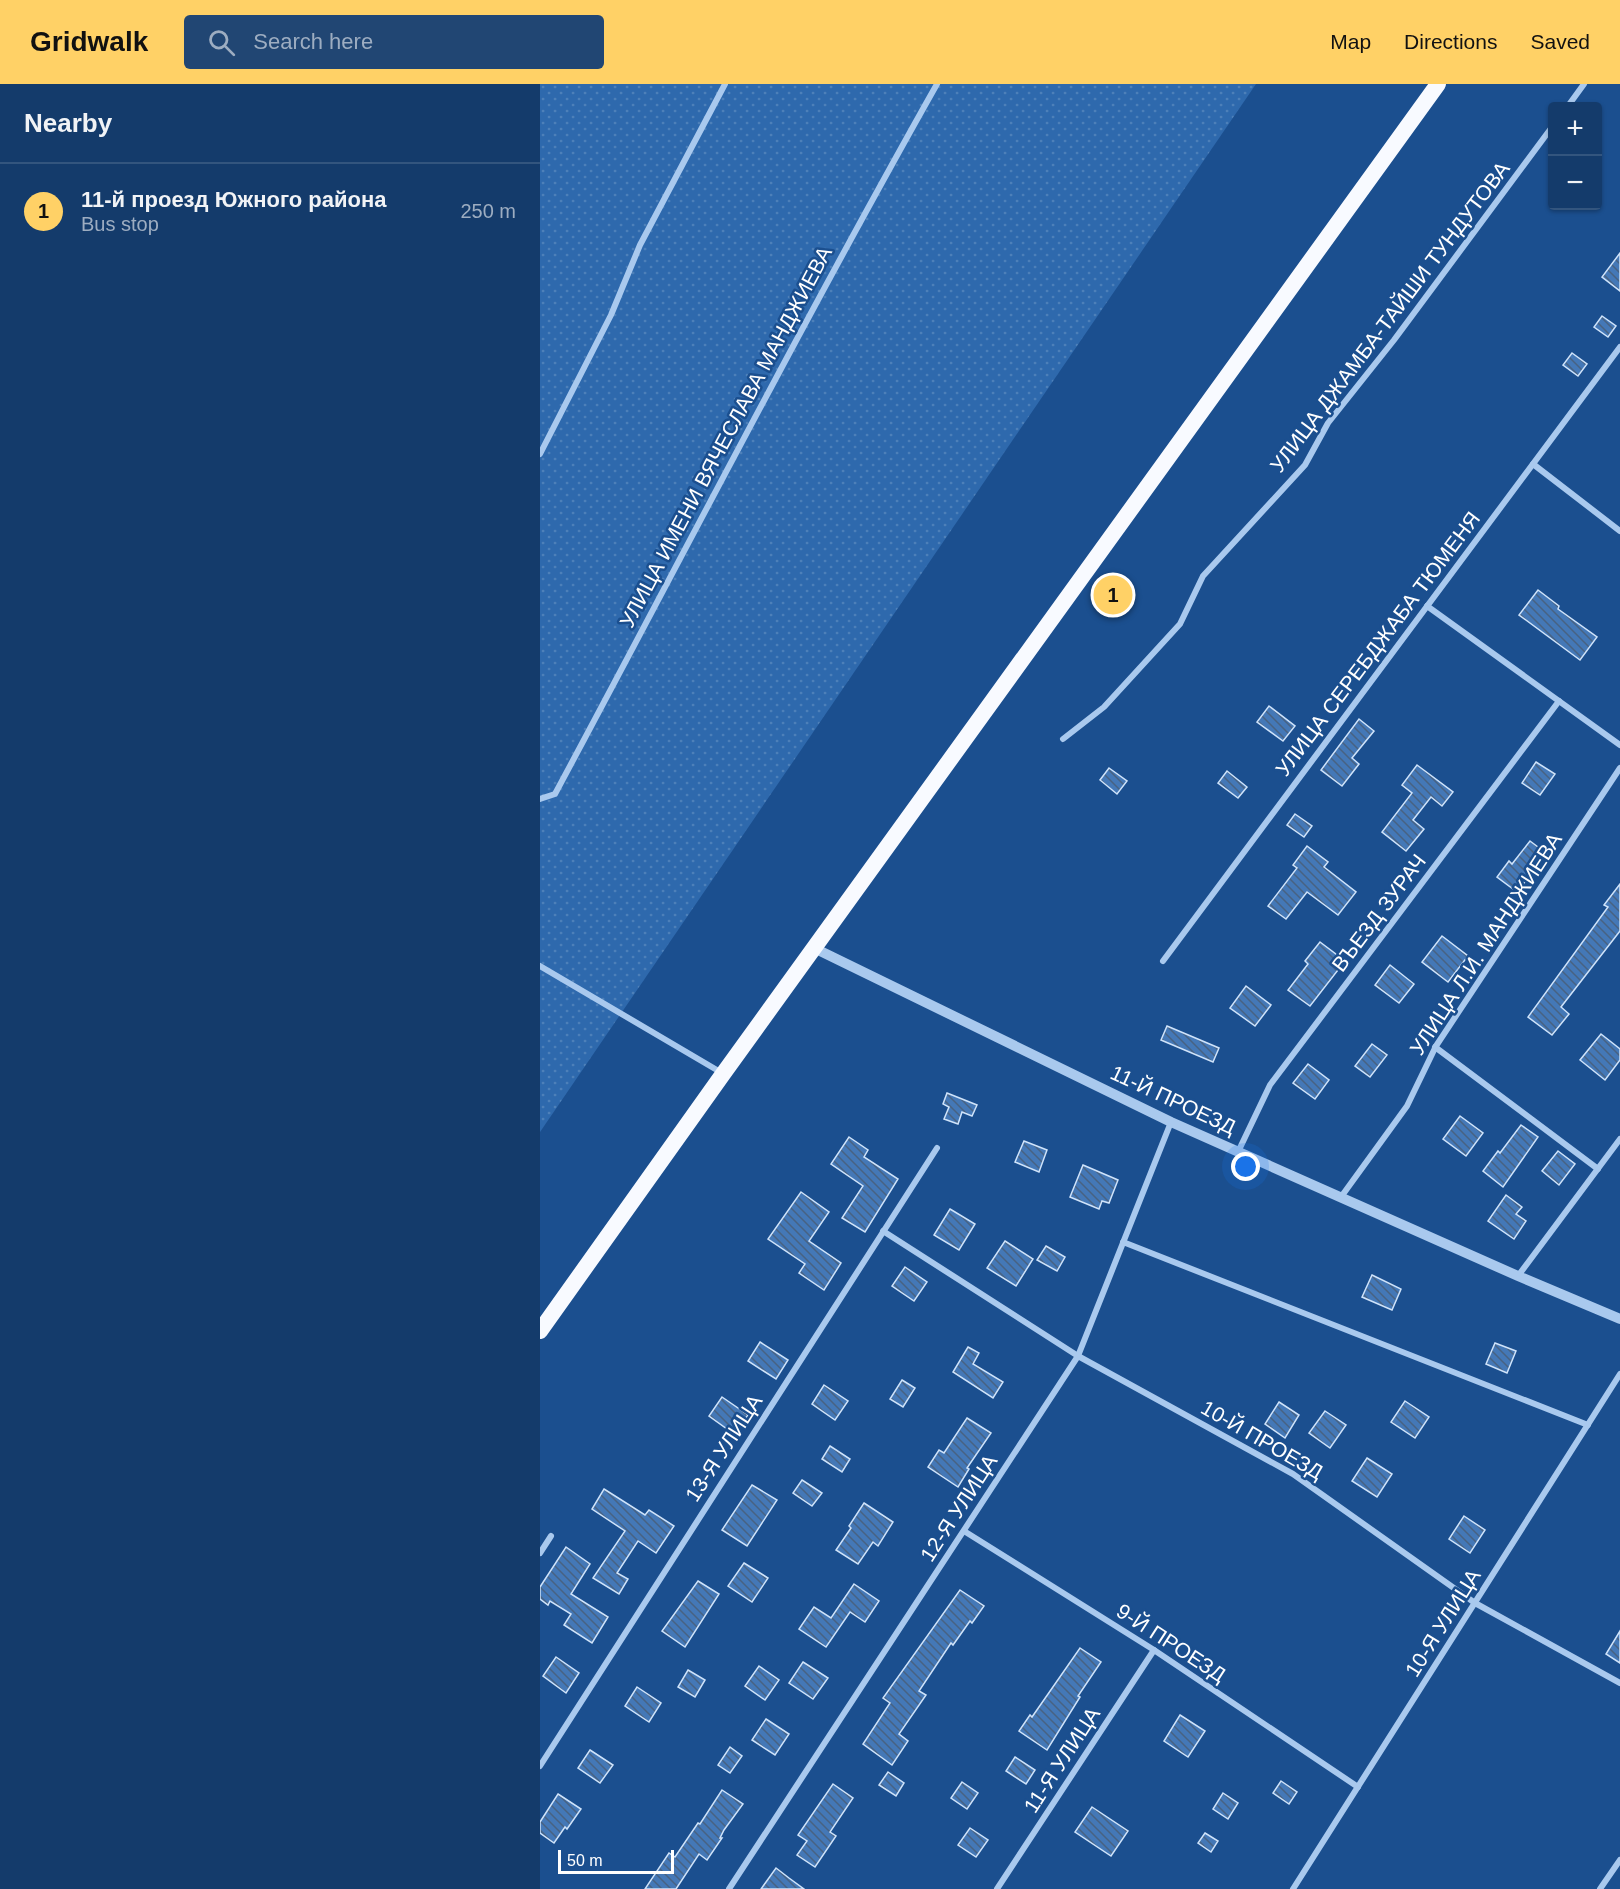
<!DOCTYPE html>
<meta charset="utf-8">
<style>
:root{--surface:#143b6b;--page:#214673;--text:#f1f3f6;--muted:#9dadc1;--line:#33557e;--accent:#ffd166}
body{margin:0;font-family:Helvetica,sans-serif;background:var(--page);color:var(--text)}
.controls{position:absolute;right:18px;top:18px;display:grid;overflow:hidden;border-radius:6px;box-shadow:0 2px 4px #0004}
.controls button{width:54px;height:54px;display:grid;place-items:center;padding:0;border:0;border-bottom:2px solid var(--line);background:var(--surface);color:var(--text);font:30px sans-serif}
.scale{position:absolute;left:18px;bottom:15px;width:116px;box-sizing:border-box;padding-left:6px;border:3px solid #fff;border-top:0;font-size:16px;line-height:21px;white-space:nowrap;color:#fff;-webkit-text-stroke:4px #1b4f8f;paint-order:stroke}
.you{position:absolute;left:706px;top:1083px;width:21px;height:21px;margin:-15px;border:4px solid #fff;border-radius:50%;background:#1a73e8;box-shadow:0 0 0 9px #1a73e833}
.badge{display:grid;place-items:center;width:39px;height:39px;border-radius:50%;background:var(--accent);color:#111;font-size:20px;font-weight:700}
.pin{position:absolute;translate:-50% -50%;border:3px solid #fff;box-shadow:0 2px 6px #0006}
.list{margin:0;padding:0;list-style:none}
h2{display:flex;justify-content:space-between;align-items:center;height:78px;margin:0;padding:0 24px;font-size:26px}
h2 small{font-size:20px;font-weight:400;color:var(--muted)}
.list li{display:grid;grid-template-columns:39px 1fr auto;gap:18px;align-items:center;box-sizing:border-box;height:96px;padding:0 24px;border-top:2px solid var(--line)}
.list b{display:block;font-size:22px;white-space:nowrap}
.list p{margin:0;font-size:20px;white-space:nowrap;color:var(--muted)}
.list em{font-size:20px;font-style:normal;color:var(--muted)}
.icon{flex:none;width:33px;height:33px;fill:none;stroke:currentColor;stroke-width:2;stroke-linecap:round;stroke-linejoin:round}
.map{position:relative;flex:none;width:1080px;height:1805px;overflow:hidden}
header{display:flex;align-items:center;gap:36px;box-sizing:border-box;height:84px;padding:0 30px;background:var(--accent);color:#111}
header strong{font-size:28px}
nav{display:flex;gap:33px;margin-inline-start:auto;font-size:21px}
.search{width:420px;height:54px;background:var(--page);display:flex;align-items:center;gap:15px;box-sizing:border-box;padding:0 21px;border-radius:6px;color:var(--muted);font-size:22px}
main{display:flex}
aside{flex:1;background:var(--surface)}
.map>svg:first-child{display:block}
.grass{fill:url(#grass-dots)}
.building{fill:url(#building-back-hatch);stroke:#cfe3fa;stroke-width:1.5}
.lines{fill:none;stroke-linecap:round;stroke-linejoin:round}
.minor{stroke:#a9c9ee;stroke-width:6}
.tertiary{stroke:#a9c9ee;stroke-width:10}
.trunk{stroke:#f8faff;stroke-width:16}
.labels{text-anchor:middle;stroke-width:5;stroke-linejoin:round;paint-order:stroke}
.street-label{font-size:21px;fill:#fff;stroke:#1b4f8f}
</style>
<header>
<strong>Gridwalk</strong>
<div class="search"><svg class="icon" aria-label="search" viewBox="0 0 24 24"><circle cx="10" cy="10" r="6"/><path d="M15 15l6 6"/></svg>Search here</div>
<nav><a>Map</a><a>Directions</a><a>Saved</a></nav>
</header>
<main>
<aside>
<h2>Nearby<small></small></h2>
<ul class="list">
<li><span class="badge">1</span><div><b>11-й проезд Южного района</b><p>Bus stop</p></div><em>250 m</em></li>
</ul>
</aside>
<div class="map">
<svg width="1080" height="1805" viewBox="0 0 1080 1805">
<defs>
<pattern id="grass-dots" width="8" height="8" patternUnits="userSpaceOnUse" patternTransform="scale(1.5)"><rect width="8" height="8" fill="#2e69ad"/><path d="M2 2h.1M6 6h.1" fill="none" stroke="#4d80b9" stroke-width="1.8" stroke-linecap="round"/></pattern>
<pattern id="building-back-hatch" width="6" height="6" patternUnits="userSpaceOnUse" patternTransform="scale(1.5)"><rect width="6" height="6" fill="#4478b7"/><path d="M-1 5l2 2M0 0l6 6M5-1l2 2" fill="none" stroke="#486282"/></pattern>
</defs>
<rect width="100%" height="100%" fill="#1b4f8f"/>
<path class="grass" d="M0,0H716L0,1048Z"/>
<g class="building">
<path d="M1080,169V207L1062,193Z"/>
<path d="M1062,232L1076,242L1068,253L1054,243Z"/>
<path d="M1032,269L1047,280L1038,292L1023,281Z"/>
<path d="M998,506L1019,522L1018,525L1057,553L1040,576L979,531Z"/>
<path d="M729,622L755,642L743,657L717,638Z"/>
<path d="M819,635L834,647L812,674L819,680L802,702L781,686Z"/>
<path d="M996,678L1015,690L1000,711L982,699Z"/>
<path d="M877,681L913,708L902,722L891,713L873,736L884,745L866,767L842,748L872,709L862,701Z"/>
<path d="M569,684L587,697L577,710L560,696Z"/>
<path d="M687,687L707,703L698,714L678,699Z"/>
<path d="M755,730L772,742L764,753L747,741Z"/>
<path d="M990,757L1011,773L998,789L994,786L977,808L957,793L969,777L972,780Z"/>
<path d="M767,762L788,778L784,783L816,808L798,831L767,808L746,835L728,822L757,784L753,781Z"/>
<path d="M1080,800V847L1021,923L1029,930L1012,951L988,933L1068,823L1064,821Z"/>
<path d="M902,852L928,872L908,898L882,878Z"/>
<path d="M780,858L805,877L770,922L748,906L768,880L765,877Z"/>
<path d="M850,881L874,900L859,919L835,901Z"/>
<path d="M706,902L731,921L715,942L690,924Z"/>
<path d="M627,942L679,964L673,978L621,956Z"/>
<path d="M1061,950L1080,965V976L1065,996L1040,976Z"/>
<path d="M832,960L847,971L830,993L815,982Z"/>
<path d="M768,980L789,996L775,1015L753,999Z"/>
<path d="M407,1009L437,1021L432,1032L422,1028L418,1040L404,1035L409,1023L403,1020Z"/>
<path d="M920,1032L943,1049L926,1072L903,1055Z"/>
<path d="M981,1041L998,1053L963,1103L943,1087L958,1067L960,1069Z"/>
<path d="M309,1053L328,1066L324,1073L358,1095L325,1148L302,1134L323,1102L291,1080Z"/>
<path d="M484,1057L507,1066L499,1088L475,1078Z"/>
<path d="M1018,1067L1035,1080L1019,1101L1002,1087Z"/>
<path d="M543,1081L578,1096L569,1119L562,1117L559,1125L530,1113Z"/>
<path d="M261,1108L289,1128L269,1157L301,1179L284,1206L259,1189L265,1180L228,1155Z"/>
<path d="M966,1111L982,1123L976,1130L986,1137L974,1155L948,1137Z"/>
<path d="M410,1125L435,1140L419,1166L394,1151Z"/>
<path d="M465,1157L493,1175L476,1202L447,1184Z"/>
<path d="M506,1162L525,1173L517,1187L497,1176Z"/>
<path d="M365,1183L387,1198L374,1217L352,1202Z"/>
<path d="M832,1191L861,1205L852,1226L822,1213Z"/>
<path d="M220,1258L248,1276L236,1295L208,1277Z"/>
<path d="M955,1259L976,1267L967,1289L946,1280Z"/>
<path d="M428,1263L439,1269L433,1280L463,1298L453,1314L413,1288Z"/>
<path d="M362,1296L375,1304L363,1323L350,1315Z"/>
<path d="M284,1301L308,1317L295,1336L272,1320Z"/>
<path d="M182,1313L208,1331L194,1350L169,1332Z"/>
<path d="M865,1317L889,1333L875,1354L851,1338Z"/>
<path d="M739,1318L759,1331L745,1354L725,1340Z"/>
<path d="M785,1327L806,1341L790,1364L769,1349Z"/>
<path d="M427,1334L451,1349L427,1384L429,1385L418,1403L388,1383L399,1366L404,1369Z"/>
<path d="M290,1362L310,1375L302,1388L282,1375Z"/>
<path d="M827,1374L852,1390L837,1413L812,1397Z"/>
<path d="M262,1396L282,1409L272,1422L253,1409Z"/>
<path d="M212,1401L237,1416L207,1462L182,1446Z"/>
<path d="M64,1405L105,1431L109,1426L134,1442L116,1469L98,1457L77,1489L88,1495L79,1510L53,1494L85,1447L52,1425Z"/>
<path d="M324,1419L353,1438L338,1462L333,1458L318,1480L296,1466L311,1444L309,1442Z"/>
<path d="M924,1432L945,1446L930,1469L909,1455Z"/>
<path d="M26,1463L50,1480L31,1510L68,1533L52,1559L24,1541L31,1530L10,1517L8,1521L0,1515V1503Z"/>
<path d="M204,1479L228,1494L212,1518L188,1502Z"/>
<path d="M158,1497L179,1510L145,1563L122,1547Z"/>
<path d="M314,1500L339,1517L325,1538L310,1528L286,1563L259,1545L274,1523L291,1534Z"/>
<path d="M420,1506L444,1522L432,1539L430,1537L413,1561L411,1559L379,1607L386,1611L359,1650L368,1657L352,1681L323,1660L350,1619L343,1614Z"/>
<path d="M1080,1547V1579L1066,1570Z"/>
<path d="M540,1564L561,1578L538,1612L540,1613L507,1666L479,1647L490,1631L492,1633Z"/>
<path d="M16,1573L39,1589L26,1609L3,1592Z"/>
<path d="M263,1578L288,1594L273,1615L249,1599Z"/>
<path d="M219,1582L239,1596L225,1616L205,1602Z"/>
<path d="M148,1586L165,1596L155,1613L138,1603Z"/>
<path d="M97,1603L121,1619L109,1638L85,1622Z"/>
<path d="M640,1631L665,1647L648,1673L624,1657Z"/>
<path d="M226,1635L249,1650L235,1671L212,1656Z"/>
<path d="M190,1663L202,1672L190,1689L178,1681Z"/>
<path d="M50,1666L73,1681L60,1699L38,1684Z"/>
<path d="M475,1673L495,1686L486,1700L466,1687Z"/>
<path d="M348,1688L364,1699L356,1712L339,1701Z"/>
<path d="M741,1697L757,1708L749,1720L733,1709Z"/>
<path d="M422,1698L438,1709L427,1725L411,1714Z"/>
<path d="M293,1700L313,1714L290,1748L296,1752L275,1783L257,1771L267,1757L258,1751Z"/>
<path d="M182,1706L203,1720L184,1746L180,1754H182L167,1776L159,1770L136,1805H105L129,1769L135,1773L158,1739L160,1740Z"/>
<path d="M683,1709L698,1719L688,1735L673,1725Z"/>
<path d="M18,1710L41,1725L27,1745L25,1743L14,1759L0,1749V1738Z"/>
<path d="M552,1723L588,1747L571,1772L535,1748Z"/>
<path d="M430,1744L448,1756L436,1773L418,1761Z"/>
<path d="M665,1749L678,1757L671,1768L658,1759Z"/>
<path d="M236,1784L249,1794L264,1805H221Z"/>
</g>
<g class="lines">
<g class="minor">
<path d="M1028,22L1044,0"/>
<path d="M0,370L71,231L100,161L185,0"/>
<path d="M993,380L1080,447"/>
<path d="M887,522L1080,661"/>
<path d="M523,655L564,623L640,540L663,492L765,381L788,339L854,256L1012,43"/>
<path d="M0,715L15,710C142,473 265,234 397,0"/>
<path d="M623,877L1080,263"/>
<path d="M0,882L182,989"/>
<path d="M895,963L1058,1085"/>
<path d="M698,1068L730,1001L1019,617"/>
<path d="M801,1113L867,1022L896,962L1080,684"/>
<path d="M343,1147L538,1272L753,1390L935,1519L1080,1599"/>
<path d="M583,1158L1048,1341"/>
<path d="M978,1192L1080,1055"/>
<path d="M424,1447L614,1566L818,1703"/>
<path d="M0,1469L11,1452"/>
<path d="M0,1682L397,1064"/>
<path d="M189,1805L538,1272L631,1038"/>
<path d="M457,1805L614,1566"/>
<path d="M753,1805L1080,1290"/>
<path d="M1060,1805L1080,1776"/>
</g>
<path class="tertiary" d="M274,864L631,1038L978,1192L1080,1235"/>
<path class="trunk" d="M0,1247L183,990L898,0"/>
</g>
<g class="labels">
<g class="street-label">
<text transform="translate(850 233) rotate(-53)" y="7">УЛИЦА ДЖАМБА-ТАЙШИ ТУНДУТОВА</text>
<text transform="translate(186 353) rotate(-62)" y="7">УЛИЦА ИМЕНИ ВЯЧЕСЛАВА МАНДЖИЕВА</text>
<text transform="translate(838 560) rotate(-53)" y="7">УЛИЦА СЕРЕБДЖАБА ТЮМЕНЯ</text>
<text transform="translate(839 829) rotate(-53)" y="7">ВЪЕЗД ЗУРАЧ</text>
<text transform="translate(946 860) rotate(-57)" y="7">УЛИЦА Л.И. МАНДЖИЕВА</text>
<text transform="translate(633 1016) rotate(25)" y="7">11-Й ПРОЕЗД</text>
<text transform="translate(722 1356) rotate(30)" y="7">10-Й ПРОЕЗД</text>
<text transform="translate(184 1364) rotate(-57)" y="7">13-Я УЛИЦА</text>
<text transform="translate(419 1424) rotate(-57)" y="7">12-Я УЛИЦА</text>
<text transform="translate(903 1539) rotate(-58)" y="7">10-Я УЛИЦА</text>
<text transform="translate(631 1559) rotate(33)" y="7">9-Й ПРОЕЗД</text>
<text transform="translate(522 1676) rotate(-57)" y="7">11-Я УЛИЦА</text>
</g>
</g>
</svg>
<div class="controls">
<button>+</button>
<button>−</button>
</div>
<div class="scale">50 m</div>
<div class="you"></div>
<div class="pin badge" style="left:573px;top:511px">1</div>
</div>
</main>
